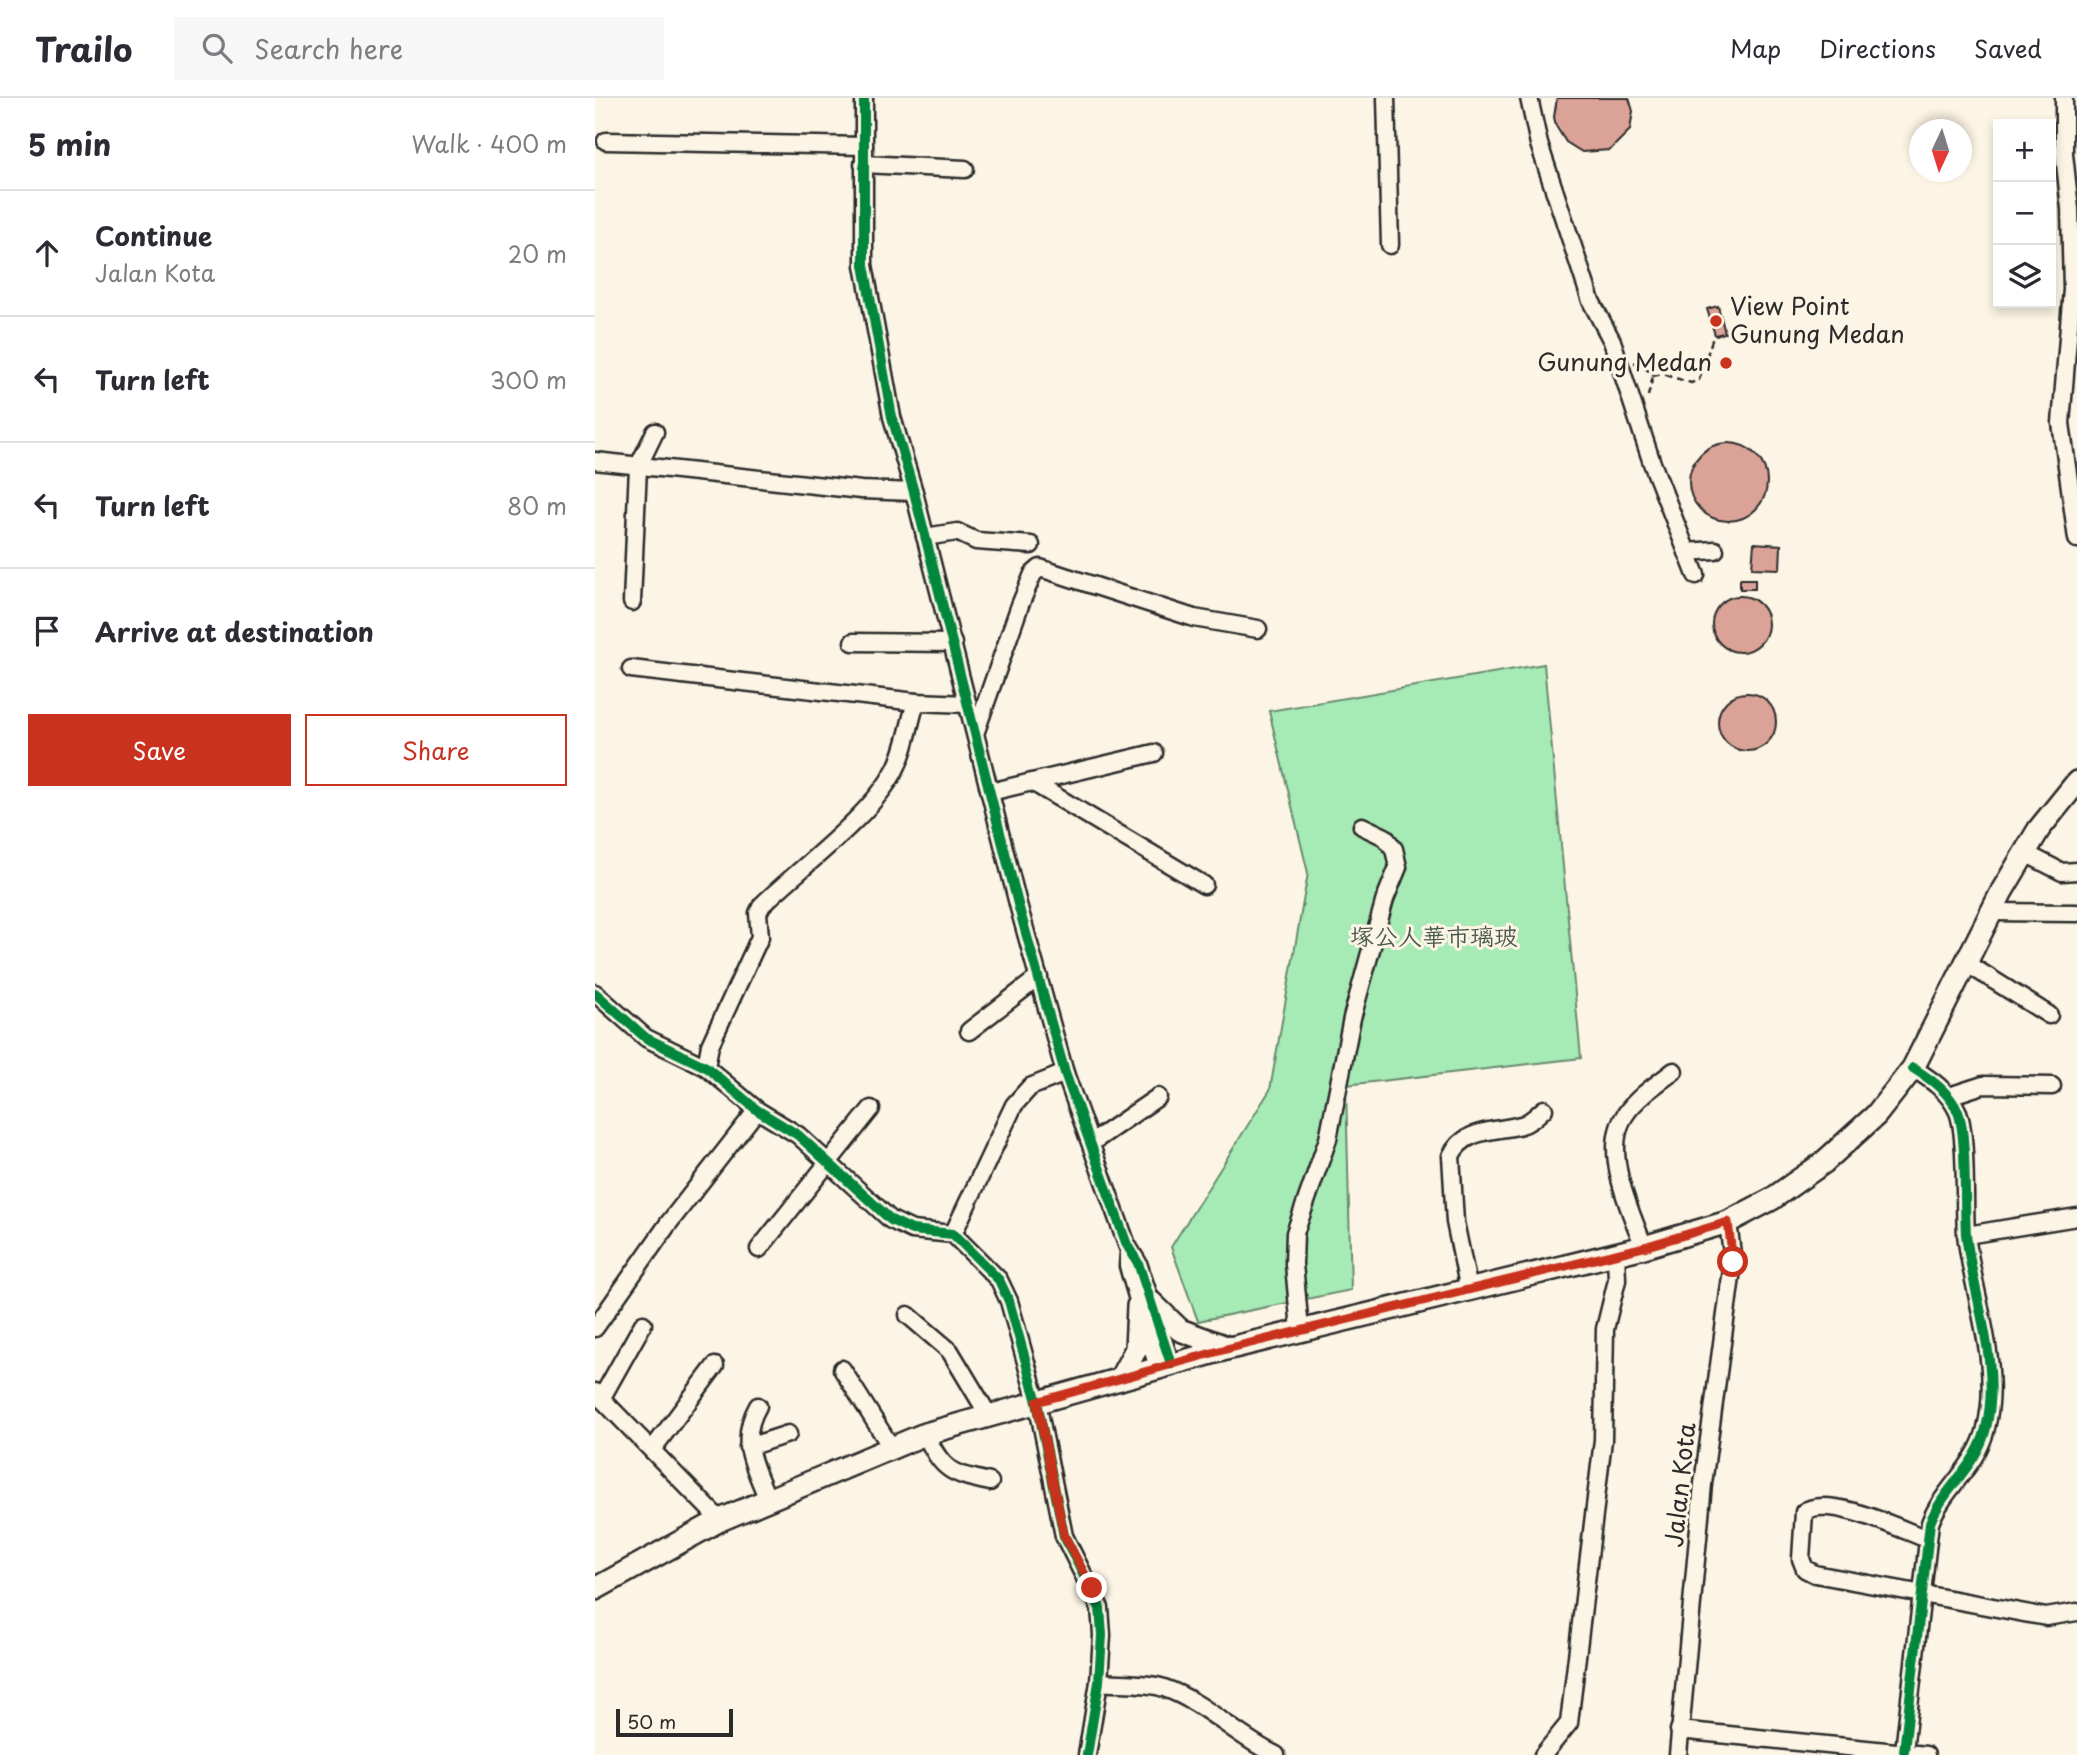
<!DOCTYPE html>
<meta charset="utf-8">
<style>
:root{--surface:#fff;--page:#f7f7f7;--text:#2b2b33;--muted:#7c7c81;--line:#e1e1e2;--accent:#c8321e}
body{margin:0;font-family:"Playpen Sans","LXGW WenKai TC",sans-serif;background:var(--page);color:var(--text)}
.controls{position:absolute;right:21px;top:21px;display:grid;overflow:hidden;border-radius:0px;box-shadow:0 4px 10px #0003}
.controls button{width:63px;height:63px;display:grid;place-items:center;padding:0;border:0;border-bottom:2px solid var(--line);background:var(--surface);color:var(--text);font:35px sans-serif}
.compass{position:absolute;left:1314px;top:21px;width:63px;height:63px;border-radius:50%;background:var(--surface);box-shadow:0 4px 10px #0003;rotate:184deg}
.scale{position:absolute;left:21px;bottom:18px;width:117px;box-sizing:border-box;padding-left:7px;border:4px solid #2b2b2b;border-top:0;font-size:19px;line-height:24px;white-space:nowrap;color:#2b2b2b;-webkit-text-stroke:5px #fcf5e5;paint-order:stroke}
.stop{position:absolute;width:21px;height:21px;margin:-16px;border:5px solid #c8321e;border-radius:50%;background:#fff}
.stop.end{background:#c8321e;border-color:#fff;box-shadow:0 2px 7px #0008}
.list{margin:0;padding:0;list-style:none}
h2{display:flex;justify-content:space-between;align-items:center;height:91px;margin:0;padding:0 28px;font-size:30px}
h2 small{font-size:23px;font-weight:400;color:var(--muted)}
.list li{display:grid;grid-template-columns:46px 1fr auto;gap:21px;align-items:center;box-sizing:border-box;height:126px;padding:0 28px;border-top:2px solid var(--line)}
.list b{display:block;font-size:26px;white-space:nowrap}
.list p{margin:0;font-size:23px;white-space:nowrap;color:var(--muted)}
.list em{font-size:23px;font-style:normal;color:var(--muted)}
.actions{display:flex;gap:14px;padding:21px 28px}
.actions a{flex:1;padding:16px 0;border:2px solid var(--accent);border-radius:0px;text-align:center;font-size:24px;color:var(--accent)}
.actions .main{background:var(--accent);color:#fff}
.icon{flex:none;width:38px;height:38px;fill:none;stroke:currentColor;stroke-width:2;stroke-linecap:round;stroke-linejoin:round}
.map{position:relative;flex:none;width:1482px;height:1657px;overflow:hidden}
header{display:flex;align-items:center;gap:42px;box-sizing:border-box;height:98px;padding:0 35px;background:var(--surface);border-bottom:2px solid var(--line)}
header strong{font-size:33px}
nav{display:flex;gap:38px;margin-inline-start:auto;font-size:24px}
.search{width:490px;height:63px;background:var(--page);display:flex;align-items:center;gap:18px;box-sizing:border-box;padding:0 24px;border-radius:0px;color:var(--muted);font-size:26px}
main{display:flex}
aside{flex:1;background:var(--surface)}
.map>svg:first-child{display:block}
.green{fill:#a6eab5;stroke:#688a70;stroke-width:2}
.building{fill:#dba297;stroke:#2b2b2b;stroke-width:2}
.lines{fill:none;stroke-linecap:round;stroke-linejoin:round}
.minor-casing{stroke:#2b2b2b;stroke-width:21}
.major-casing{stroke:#2b2b2b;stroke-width:26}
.path{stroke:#2b2b2b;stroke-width:2.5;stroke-dasharray:7 5;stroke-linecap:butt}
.minor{stroke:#fcf5e5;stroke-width:16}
.major{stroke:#fcf5e5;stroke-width:21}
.cycleway-casing{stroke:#fcf5e5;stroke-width:15}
.cycleway{stroke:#00873e;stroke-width:10}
.route{stroke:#c8321e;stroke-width:9}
.poi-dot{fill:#c8321e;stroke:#fcf5e5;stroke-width:2.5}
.labels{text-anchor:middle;stroke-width:6;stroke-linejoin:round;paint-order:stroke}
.poi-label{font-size:24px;fill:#2b2b2b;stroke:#fcf5e5;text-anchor:start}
.park-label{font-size:24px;fill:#4a5b4e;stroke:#fcf5e5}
.street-label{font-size:24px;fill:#2b2b2b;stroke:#fcf5e5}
</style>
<header>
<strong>Trailo</strong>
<div class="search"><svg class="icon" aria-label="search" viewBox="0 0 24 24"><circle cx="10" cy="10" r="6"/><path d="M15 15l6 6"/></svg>Search here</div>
<nav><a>Map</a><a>Directions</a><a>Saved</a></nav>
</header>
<main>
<aside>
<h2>5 min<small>Walk · 400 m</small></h2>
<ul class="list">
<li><svg class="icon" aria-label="ahead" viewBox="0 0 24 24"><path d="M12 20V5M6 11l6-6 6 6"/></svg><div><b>Continue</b><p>Jalan Kota</p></div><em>20 m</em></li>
<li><svg class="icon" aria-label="left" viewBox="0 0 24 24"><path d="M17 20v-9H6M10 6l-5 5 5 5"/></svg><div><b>Turn left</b></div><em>300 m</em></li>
<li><svg class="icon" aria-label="left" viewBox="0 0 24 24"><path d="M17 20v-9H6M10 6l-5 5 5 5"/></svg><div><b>Turn left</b></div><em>80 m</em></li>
<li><svg class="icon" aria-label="arrive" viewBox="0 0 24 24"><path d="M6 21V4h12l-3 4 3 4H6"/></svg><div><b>Arrive at destination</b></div></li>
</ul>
<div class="actions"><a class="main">Save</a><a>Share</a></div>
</aside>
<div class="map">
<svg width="1482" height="1657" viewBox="0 0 1482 1657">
<rect width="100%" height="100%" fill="#fcf5e5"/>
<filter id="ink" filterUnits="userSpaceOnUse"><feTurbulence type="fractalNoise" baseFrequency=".0143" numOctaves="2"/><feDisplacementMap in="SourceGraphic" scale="14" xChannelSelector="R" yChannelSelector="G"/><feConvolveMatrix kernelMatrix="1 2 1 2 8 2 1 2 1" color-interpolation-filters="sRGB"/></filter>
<g filter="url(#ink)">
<path class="green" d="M949,566L986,960L751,987L756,1192L603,1223L576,1149L675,992L713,775L674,613Z"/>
<g class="building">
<path d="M1034,0L1038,13L1035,32L1015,52L987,54L971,44L961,28L959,19L962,0Z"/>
<path d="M1123,208L1130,235L1120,237L1112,211Z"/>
<circle cx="1133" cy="384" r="39"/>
<path d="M1159,445L1186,447L1185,471L1157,470Z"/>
<rect x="1145" y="481" width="15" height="10"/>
<circle cx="1145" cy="526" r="28"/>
<circle cx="1152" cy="624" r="29"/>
</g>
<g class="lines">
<g class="minor-casing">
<g id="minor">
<path d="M269,0V167L297,319L319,394L424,810L470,975L532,1147L543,1165L576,1266"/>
<path d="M791,0L795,147"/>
<path d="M934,0L944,46L996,203L1017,243L1057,365L1101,477"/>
<path d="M1469,0V56L1475,111L1477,191L1466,325L1482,441"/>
<path d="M11,43L269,48"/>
<path d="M268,66L370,71"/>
<path d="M0,363L266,392L319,394"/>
<path d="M330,439L362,434L381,443L436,447"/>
<path d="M1092,454L1120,452"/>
<path d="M37,504L43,369L60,334"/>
<path d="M258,544L358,545"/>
<path d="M36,571L321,604L373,606"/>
<path d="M381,633L425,507L438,476L445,470L599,520L663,531"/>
<path d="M437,684L609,787"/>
<path d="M395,694L559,655"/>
<path d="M1430,755L1467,774L1482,773"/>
<path d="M1396,814L1482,815"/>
<path d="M1371,865L1454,917"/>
<path d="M0,895L51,940L111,969L162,1012L203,1037L296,1122L317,1132L358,1136L404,1182L414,1203L442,1304L469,1438L505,1510L507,1537L504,1584L492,1657"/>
<path d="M374,933L444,879"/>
<path d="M111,969L115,947L165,839L163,815L167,807C205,770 277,717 300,672C311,652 314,626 321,604"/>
<path d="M1354,998L1388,987L1457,988"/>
<path d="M496,1045L563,999"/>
<path d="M358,1136L419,1007L435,989L470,975"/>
<path d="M1372,1137L1482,1119"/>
<path d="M1049,1149C1036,1114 1006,1053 1030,1017C1041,1000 1063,985 1079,973"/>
<path d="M164,1151L276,1011"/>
<path d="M534,1154L533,1168L563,1270"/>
<path d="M874,1192L860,1124L856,1058C869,1030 900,1034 926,1027C935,1025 942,1017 949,1011"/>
<path d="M313,1217L355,1253L394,1318"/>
<path d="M0,1230L73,1126L162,1012"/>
<path d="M705,1232L699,1166L700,1135L733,1041L757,920L790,801L803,769L799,751L790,739L767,728"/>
<path d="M247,1271L296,1349"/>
<path d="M0,1294L125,1422"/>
<path d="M6,1301L48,1226"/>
<path d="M163,1308C143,1343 159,1366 172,1400"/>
<path d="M330,1336C349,1374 355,1375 395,1384"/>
<path d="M153,1349L193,1336"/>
<path d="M57,1352L120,1268"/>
<path d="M1332,1441C1305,1431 1233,1396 1209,1414L1206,1461L1210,1471L1220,1476L1451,1519L1482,1514"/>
<path d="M504,1584C524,1586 550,1584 569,1590C610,1604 642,1639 681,1657"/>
<path d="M1084,1632L1331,1657"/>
<path d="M1309,1653L1335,1425C1348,1390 1382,1369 1391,1330C1407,1267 1378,1199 1371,1136C1369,1107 1372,1036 1363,1014C1354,993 1335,981 1318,970"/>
<path d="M948,1657L974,1625L1008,1342L1010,1231L1022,1182L1021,1156"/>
<path d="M1083,1657L1108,1386L1138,1164L1133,1124"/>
</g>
</g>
<g class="major-casing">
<g id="major">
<path d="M556,1204L585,1232L634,1250"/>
<path d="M525,1281L541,1251L543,1208"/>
<path d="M0,1491L125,1422L330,1336L635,1250L1049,1149L1133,1124L1177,1101L1228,1065L1281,1017L1318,970L1407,793L1444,731L1482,684"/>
</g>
</g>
<g class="path">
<path d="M1039,265L1045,264L1058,278"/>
<path d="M1058,278L1068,276L1096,285L1104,282L1118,239L1128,235"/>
<path d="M1053,298L1058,278"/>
</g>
<use href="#minor" class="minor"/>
<use href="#major" class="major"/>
<g class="cycleway-casing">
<g id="cycleway">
<path d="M269,0V167L297,319L319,394L424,810L470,975L532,1147L543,1165L576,1266"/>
<path d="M0,895L51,940L111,969L162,1012L203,1037L296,1122L317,1132L358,1136L404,1182L414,1203L442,1304L469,1438L505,1510L507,1537L504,1584L492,1657"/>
<path d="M1309,1653L1335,1425C1348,1390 1382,1369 1391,1330C1407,1267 1378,1199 1371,1136C1369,1107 1372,1036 1363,1014C1354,993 1335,981 1318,970"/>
</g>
</g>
<use href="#cycleway" class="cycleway"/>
</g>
</g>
<g class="lines" filter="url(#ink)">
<path class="route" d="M497,1490L469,1437L442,1304L635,1250L1049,1149L1133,1124L1138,1164"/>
</g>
<g class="poi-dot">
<circle cx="1121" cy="223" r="7"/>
<circle cx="1131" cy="265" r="7"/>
</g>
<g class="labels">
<g class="poi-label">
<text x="1135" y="217">View Point<tspan x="1135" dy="28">Gunung Medan</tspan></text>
<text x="1117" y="273" text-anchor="end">Gunung Medan</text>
</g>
<g class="park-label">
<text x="839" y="847">塚公人華市璃玻</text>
</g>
<g class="street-label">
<text transform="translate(1086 1387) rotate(-84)" y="8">Jalan Kota</text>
</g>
</g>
</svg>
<div class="controls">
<button>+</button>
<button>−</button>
<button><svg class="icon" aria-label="layers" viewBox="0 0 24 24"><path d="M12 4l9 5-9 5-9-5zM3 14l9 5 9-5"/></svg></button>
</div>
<svg class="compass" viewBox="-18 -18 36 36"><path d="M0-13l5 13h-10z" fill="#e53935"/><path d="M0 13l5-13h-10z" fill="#7c7c81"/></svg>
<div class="scale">50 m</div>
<div class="stop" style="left:1138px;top:1164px"></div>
<div class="stop end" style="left:497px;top:1490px"></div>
</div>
</main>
